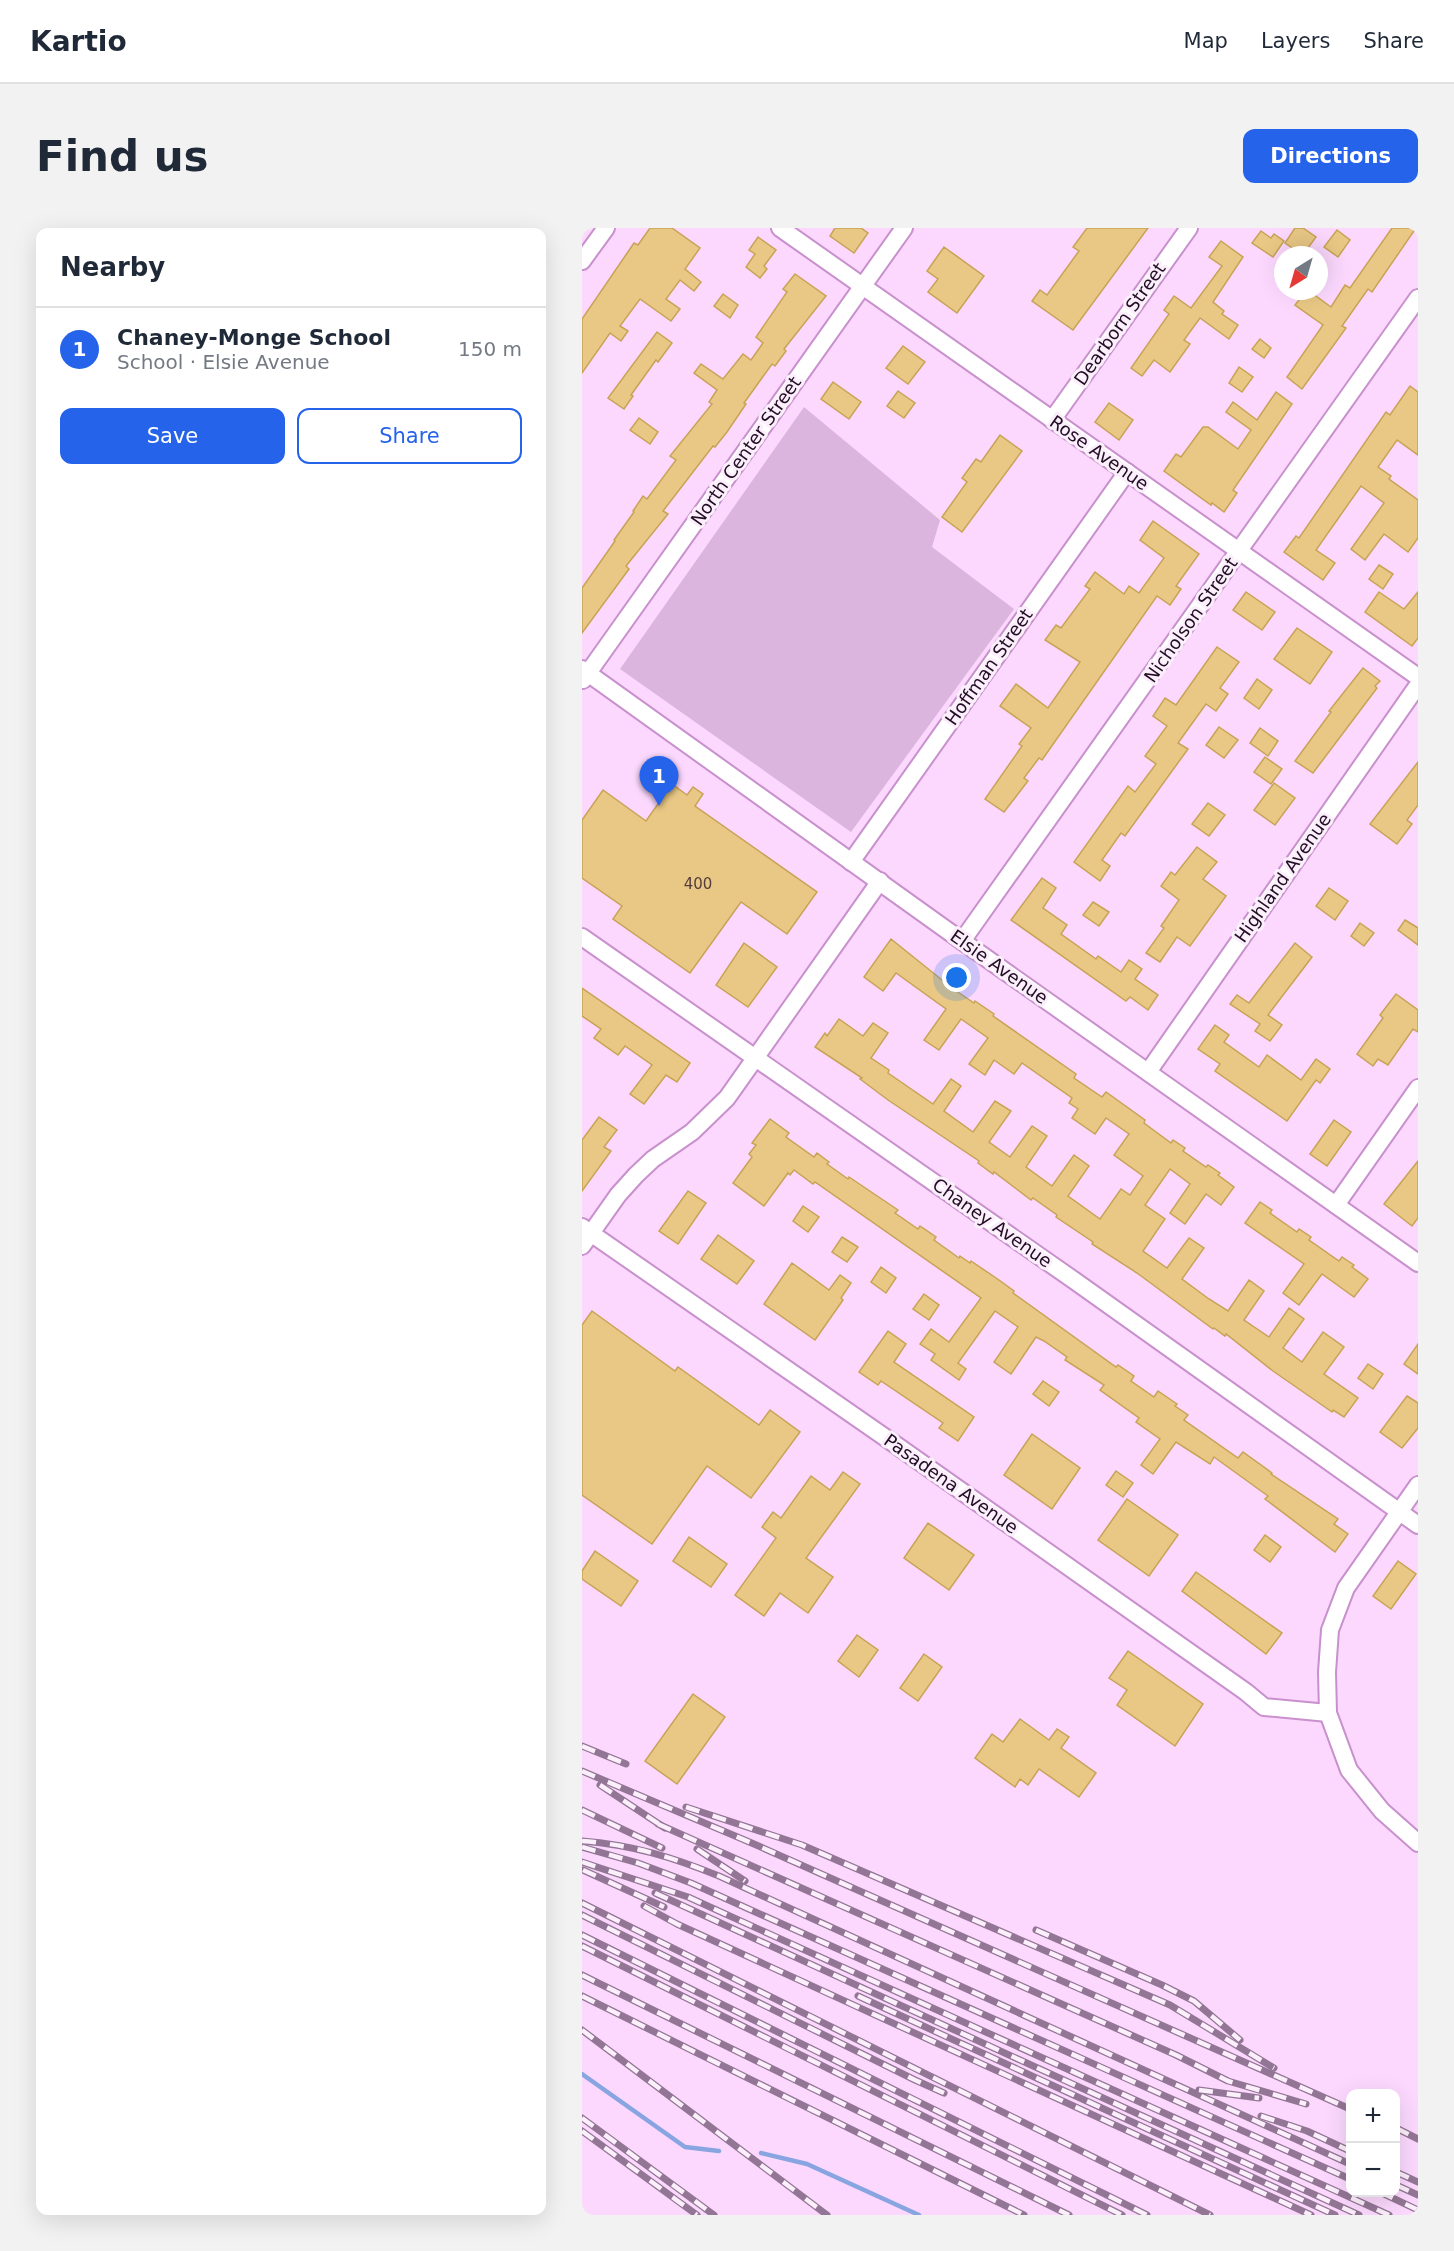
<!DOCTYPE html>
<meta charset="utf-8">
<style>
:root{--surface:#fff;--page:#f2f2f3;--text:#1f2937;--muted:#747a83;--line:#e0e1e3;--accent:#2563eb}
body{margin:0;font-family:"DejaVu Sans",sans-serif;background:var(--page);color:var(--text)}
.controls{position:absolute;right:18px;bottom:18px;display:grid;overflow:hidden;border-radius:12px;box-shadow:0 6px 24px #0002}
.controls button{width:54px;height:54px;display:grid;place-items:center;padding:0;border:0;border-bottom:2px solid var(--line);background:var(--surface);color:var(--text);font:30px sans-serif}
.compass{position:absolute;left:692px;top:18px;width:54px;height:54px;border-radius:50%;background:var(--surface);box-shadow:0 6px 24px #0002;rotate:217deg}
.you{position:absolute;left:375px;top:750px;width:21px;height:21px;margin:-15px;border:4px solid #fff;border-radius:50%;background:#1a73e8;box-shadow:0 0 0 9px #1a73e833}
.badge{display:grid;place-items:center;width:39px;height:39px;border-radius:50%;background:var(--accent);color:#fff;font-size:20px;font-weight:700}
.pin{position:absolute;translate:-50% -50px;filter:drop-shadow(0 2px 3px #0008)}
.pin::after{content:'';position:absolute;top:32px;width:21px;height:18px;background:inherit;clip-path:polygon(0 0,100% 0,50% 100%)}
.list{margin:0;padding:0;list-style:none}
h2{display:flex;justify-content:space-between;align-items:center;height:78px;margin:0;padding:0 24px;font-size:26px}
h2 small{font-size:20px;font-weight:400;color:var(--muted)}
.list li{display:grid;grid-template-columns:39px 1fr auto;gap:18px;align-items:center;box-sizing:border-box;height:84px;padding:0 24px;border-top:2px solid var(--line)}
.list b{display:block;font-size:22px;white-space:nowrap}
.list p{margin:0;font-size:20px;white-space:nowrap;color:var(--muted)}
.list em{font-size:20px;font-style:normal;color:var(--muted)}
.actions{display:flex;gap:12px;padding:18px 24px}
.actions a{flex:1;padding:14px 0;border:2px solid var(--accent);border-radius:12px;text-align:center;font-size:21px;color:var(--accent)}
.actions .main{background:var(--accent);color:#fff}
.map{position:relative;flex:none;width:836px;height:1987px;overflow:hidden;border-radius:12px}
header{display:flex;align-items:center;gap:36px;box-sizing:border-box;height:84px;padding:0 30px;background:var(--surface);border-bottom:2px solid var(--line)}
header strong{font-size:28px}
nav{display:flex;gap:33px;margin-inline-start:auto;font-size:21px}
.intro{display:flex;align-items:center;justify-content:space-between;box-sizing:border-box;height:144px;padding:0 36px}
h1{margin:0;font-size:42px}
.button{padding:15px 27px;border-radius:12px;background:var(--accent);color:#fff;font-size:21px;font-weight:700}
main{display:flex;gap:36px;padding:0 36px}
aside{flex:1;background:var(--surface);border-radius:12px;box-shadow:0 6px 24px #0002}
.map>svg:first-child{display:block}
.green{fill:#dbb5dd}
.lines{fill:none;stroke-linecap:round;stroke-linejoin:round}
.stream{stroke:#88a5e1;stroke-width:4.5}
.building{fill:#e9c885;stroke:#c8a356;stroke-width:1.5}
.street-casing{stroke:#c890cc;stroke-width:20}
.street{stroke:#fff;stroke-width:16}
.rail-casing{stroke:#937695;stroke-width:7}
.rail{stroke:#fbeffb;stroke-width:4.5;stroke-dasharray:14;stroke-linecap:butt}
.labels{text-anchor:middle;stroke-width:6;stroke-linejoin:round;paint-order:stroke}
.number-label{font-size:15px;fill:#543c3c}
.street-label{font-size:18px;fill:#220d24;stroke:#fbeffb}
</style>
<header>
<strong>Kartio</strong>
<nav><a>Map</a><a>Layers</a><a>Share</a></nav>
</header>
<div class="intro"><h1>Find us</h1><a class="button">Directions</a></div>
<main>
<aside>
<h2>Nearby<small></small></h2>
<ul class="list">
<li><span class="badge">1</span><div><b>Chaney-Monge School</b><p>School · Elsie Avenue</p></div><em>150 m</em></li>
</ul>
<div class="actions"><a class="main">Save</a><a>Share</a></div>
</aside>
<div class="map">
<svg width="836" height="1987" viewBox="0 0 836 1987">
<rect width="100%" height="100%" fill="#fcd8fe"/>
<path class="green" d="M222,179L358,292L350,319L432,381L269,604L38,441Z"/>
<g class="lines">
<g class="stream">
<path d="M0,1846L103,1919L137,1923"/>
<path d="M179,1925L225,1936L337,1987"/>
</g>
</g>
<g class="building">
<path d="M68,0H90L118,20L103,41L119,54L112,63L98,52L84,71L98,81L89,93L58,71L38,98L46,103L39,113L28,105L0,145V91L52,15L56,17Z"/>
<path d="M253,0H279L286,5L272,25L248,8Z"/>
<path d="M505,0H566L491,102L450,73L458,62L465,67L497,23L491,19Z"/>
<path d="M713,0H721L734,9L721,27L703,15Z"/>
<path d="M810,0H834L790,64L786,61L760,98L764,100L720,161L705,149L741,97L713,77L724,63H727L749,79L763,57L768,60Z"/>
<path d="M755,2L768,12L756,29L742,19Z"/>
<path d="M679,3L689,10L692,6L702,13L691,29L670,15Z"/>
<path d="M176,9L194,22L182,38L185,41L178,50L164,39L173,26L167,22Z"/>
<path d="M639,13L661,29L631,74L642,83L640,86L656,97L647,111L618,90L602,112L608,116L588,144L572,132L560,148L549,140L587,86L582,82L592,68L609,80L640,38L627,29Z"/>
<path d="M362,19L402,48L375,85L346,64L356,51L345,43Z"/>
<path d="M213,46L244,68L202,121L204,123L193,138L190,136L162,175L164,176L145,204L133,219L131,218L81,283L86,286L44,338L47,341L0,405V360L33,313L32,312L52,284L51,283L61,268L65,271L94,232L88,228L130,176L127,174L135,162L112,145L119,136L141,151L161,126L169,132L181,115L174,109L205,64L201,61Z"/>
<path d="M141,66L156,77L148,90L132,78Z"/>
<path d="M75,104L90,115L76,134L74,132L49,167L51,168L42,181L26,170Z"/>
<path d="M678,111L689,120L682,130L670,121Z"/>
<path d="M321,118L343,134L326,156L304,140Z"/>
<path d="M657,139L671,149L660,164L647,155Z"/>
<path d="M251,154L279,174L267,191L239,171Z"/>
<path d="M828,158L836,164V227L815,212L796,239L809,248L807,251L836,272V310L826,324L802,306L783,332L769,321L802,275L779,258L734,322L753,335L741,352L702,324L714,308L717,310L804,184L808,187Z"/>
<path d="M316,163L333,175L322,190L305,178Z"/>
<path d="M694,164L710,176L651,262L655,265L642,284L630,275L629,277L582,243L594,226L599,229L621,199H626L656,221L669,202L644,184L651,174L675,192Z"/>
<path d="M527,175L551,192L537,212L513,194Z"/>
<path d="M57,190L76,204L68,216L48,202Z"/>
<path d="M418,207L440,223L380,304L360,289L385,254L380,250L394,231L399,234Z"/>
<path d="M571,293L617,326L594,358L599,361L588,377L575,368L460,532L457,530L442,550L446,553L422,584L403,571L440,518L437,516L449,500L418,478L434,456L466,480L498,434L463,412L474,397L479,400L508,361L503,358L513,344L542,366L547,358L557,365L582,330L558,312Z"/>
<path d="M797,337L811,346L801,361L787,351Z"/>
<path d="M664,364L693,384L680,402L651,382Z"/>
<path d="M797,364L822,381L836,364V410L830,418L783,384Z"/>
<path d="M715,400L750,424L728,456L692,431Z"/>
<path d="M635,419L657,434L638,460L646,466L634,483L624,476L596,515L606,521L543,608L539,605L520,632L528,638L518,653L492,634L546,558L553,564L574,536L563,528L585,498L571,488L583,470L594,477Z"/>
<path d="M781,440L798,453L793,458L795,460L731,545L713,533L749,484L747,483Z"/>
<path d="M675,451L690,462L677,481L662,470Z"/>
<path d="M637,499L656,512L642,530L624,517Z"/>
<path d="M678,500L696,513L686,528L668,515Z"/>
<path d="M683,529L700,541L689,556L672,544Z"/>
<path d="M836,534V577L825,592L830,596L815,616L788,596Z"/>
<path d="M692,555L713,570L693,597L672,582Z"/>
<path d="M90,556L105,567L111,559L121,566L113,578L235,664L205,706L159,674L108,745L31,691L40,678L0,650V592L21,562L64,593Z"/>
<path d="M626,575L643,587L627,608L610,596Z"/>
<path d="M615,619L635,634L621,651L644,668L608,718L595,709L578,734L564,725L582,700L579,698L597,672L579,658L589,644L593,647Z"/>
<path d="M460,650L474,660L461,680L485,697L479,706L514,731L516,728L539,744L547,732L560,741L553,751L576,767L566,782L548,769L544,773L429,692Z"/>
<path d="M747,660L766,673L753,692L734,678Z"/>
<path d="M511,674L527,684L517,698L501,687Z"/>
<path d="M823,692L836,700V717L816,702Z"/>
<path d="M778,695L792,705L782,718L769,708Z"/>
<path d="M309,711L370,760L392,775L393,773L412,786L411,788L494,846L492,850L520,869L524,864L563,892L562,895L589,915L591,912L603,920L601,923L624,939L626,937L638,945L636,947L652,959L639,977L624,966L603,996L588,985L608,956L588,941L563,977L583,991L561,1023L585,1040L607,1010L622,1020L600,1051L627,1071L646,1083L667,1052L682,1063L662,1092L687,1109L707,1080L722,1091L701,1120L720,1134L741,1104L762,1119L742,1146L776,1170L762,1189L751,1182L750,1184L691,1143L644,1106L643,1108L632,1100L631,1101L555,1045L510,1016L511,1014L474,989L475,987L451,970L449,972L412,944L411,946L396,935L397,933L306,872L278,851L280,850L233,819L243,805L245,808L257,791L281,808L291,795L306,805L289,830L307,842L306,845L351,876L369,851L379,858L362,883L391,904L413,873L429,883L407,914L428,929L450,898L465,908L444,939L470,958L492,927L507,938L486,968L518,991L539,961L548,967L561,948L532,927L547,906L524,890L513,906L490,890L496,881L487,875L490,870L440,835L432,846L412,832L403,847L387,836L406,810L379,791L357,822L342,812L364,781L314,745L301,763L282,749Z"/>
<path d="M162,715L195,739L166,779L134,757Z"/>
<path d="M713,715L730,729L686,787L700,797L688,813L673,803L678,796L648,776L655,767L667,775Z"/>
<path d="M0,760L108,835L95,854L84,847L62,876L48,866L70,837L43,818L36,827L12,810L19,801L0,788Z"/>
<path d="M814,766L836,782V804L831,801L806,837L796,831L791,838L775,826L801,790L798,787Z"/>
<path d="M633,797L647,807L642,814L677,839L685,827L719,852L734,831L748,841L738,855L734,852L705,893L633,843L638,836L616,821Z"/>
<path d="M17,889L35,902L22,919L29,923L0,963V912Z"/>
<path d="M188,891L207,905L204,909L232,929L235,925L247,934L245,936L266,951L267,949L316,982L313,985L336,1001L338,998L354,1009L352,1012L377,1030L378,1028L388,1035L389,1033L417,1052L432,1063L431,1065L534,1139L536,1137L552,1148L549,1153L572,1169L576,1163L595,1176L593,1178L606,1187L602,1192L656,1230L661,1224L690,1245L689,1246L756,1291L752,1296L766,1306L753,1324L683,1271L686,1268L632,1229L628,1236L594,1214L571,1246L559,1237L578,1211L554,1194L557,1190L518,1162L522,1157L483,1132L485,1129L462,1113L454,1109L429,1146L412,1134L436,1099L413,1083L376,1135L384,1141L377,1152L349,1132L353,1126L338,1116L349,1101L367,1114L399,1070L233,954L231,956L212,942L208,947L206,945L182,978L151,955L170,929L167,926L174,917L170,915Z"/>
<path d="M752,892L769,904L745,938L728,926Z"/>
<path d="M836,933V990L830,998L802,976Z"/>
<path d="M106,963L124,975L96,1016L77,1003Z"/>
<path d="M678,974L690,982L688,985L715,1004L717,1001L729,1009L727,1012L757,1033L760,1029L772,1037L770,1039L786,1051L772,1069L740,1046L717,1077L701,1065L722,1036L663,995Z"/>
<path d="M221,978L237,989L226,1004L211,993Z"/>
<path d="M136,1007L172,1033L155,1056L119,1031Z"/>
<path d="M260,1009L276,1019L265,1034L250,1024Z"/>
<path d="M210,1035L247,1062L258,1047L269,1055L259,1070L261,1072L233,1112L182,1076Z"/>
<path d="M299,1039L314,1050L304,1065L289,1054Z"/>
<path d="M342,1066L357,1077L347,1092L331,1081Z"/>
<path d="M10,1083L93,1143L96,1139L177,1197L188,1182L218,1204L169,1270L125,1238L70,1316L0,1267V1097Z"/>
<path d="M306,1103L324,1116L312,1134L392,1189L376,1213L357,1200L361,1195L299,1153L296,1157L277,1144Z"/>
<path d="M836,1116V1146L822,1136Z"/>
<path d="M786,1136L801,1146L791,1161L776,1150Z"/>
<path d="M461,1153L477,1164L467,1178L451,1166Z"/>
<path d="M825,1168L836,1175V1200L820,1220L798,1204Z"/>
<path d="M450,1206L498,1240L470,1281L422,1247Z"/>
<path d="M534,1243L551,1255L541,1269L524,1257Z"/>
<path d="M261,1244L278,1256L224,1330L251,1349L226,1385L198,1365L182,1388L153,1367L194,1310L180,1299L191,1284L199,1290L229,1248L248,1262Z"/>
<path d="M545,1271L596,1307L567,1348L516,1312Z"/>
<path d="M346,1295L392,1327L367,1362L322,1330Z"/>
<path d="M683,1307L699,1319L688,1334L672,1322Z"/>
<path d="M107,1309L145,1336L129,1359L91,1333Z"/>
<path d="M13,1323L56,1353L39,1378L0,1351V1343Z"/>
<path d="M816,1333L834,1346L809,1381L791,1368Z"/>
<path d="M614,1344L700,1405L684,1426L600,1363Z"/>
<path d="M275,1407L296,1422L277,1449L256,1433Z"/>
<path d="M546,1423L621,1476L593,1518L535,1477L545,1462L527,1450Z"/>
<path d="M342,1426L360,1439L336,1473L318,1460Z"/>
<path d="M111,1466L143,1489L95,1556L63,1533Z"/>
<path d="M438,1491L467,1512L475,1501L487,1509L479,1520L514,1545L497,1569L457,1541L446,1557L438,1551L433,1559L393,1530L410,1506L421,1514Z"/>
</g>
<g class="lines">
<g class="street-casing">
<g id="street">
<path d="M198,0L836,449"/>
<path d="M0,33L24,0"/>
<path d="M470,192L607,0"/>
<path d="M0,441L380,713L836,1035"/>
<path d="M1,452L322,0"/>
<path d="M269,634L545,244"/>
<path d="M0,709L493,1053L836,1297"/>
<path d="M380,713L836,70"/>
<path d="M566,844L836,457"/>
<path d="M754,977L836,860"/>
<path d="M0,999L314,1217L664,1464L682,1479L746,1485"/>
<path d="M0,1018L36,967L54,947L71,931L110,904L145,870L298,653"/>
<path d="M836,1257L764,1360L748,1402L745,1444L746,1485L767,1542L800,1583L836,1615"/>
</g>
</g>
<use href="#street" class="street"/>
<g class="rail-casing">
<g id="rail">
<path d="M0,1518L44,1536"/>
<path d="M0,1543L172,1616L768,1881"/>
<path d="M18,1557L83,1600"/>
<path d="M104,1579L220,1617L588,1777L692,1840"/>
<path d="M0,1582L80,1620"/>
<path d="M76,1596L594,1827L646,1853L724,1876"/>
<path d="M0,1613C51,1617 90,1629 137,1648L768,1936"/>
<path d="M0,1619L56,1635L109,1655L768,1951"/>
<path d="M115,1621L163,1653"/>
<path d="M0,1634L106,1669L807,1987"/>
<path d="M1,1642L82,1679"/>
<path d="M73,1665L777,1987"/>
<path d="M0,1675L628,1987"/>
<path d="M62,1678L95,1696L729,1987"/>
<path d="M0,1687L333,1852L362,1865"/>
<path d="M454,1702L580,1757L612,1773L658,1812"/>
<path d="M0,1707L565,1987"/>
<path d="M0,1718L540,1987"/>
<path d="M0,1747L487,1987"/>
<path d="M0,1768L442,1987"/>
<path d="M276,1768L753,1987"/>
<path d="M0,1802L245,1987"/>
<path d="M617,1862L677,1870"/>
<path d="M679,1888L725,1903L768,1923"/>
<path d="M0,1890L132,1987"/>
<path d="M814,1900L836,1911"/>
<path d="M0,1903L115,1987"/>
<path d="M814,1944L836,1954"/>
<path d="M814,1957L836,1967"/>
<path d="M798,1964L836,1982"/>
</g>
</g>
<use href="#rail" class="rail"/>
</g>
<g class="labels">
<g class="number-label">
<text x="116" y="661">400</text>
</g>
<g class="street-label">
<text transform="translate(538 96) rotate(-55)" y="6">Dearborn Street</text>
<text transform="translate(164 223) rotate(-55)" y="6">North Center Street</text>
<text transform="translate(517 225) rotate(35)" y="6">Rose Avenue</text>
<text transform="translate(609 392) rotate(-55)" y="6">Nicholson Street</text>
<text transform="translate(407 439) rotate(-55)" y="6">Hoffman Street</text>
<text transform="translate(701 650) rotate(-55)" y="6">Highland Avenue</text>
<text transform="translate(417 739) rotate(35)" y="6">Elsie Avenue</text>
<text transform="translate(410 995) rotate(35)" y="6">Chaney Avenue</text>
<text transform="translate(369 1256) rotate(35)" y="6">Pasadena Avenue</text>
</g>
</g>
</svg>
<div class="controls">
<button>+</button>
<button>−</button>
</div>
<svg class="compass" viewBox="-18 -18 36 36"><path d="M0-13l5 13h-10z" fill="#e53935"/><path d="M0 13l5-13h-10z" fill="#747a83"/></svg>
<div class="you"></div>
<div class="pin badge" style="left:77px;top:578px">1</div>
</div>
</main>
